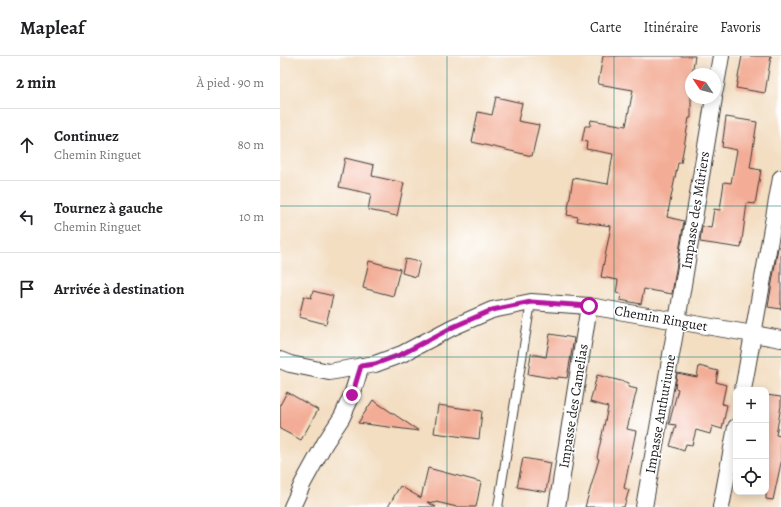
<!DOCTYPE html>
<html lang="fr">
<meta charset="utf-8">
<style>
:root{--surface:#fff;--page:#f6f6f6;--text:#202124;--muted:#757577;--line:#e0e0e0}
body{margin:0;font-family:Alegreya,serif;background:var(--page);color:var(--text)}
.controls{position:absolute;right:12px;bottom:12px;display:grid;overflow:hidden;border-radius:8px;box-shadow:0 2px 10px #0003}
.controls button{width:36px;height:36px;display:grid;place-items:center;padding:0;border:0;border-bottom:1px solid var(--line);background:var(--surface);color:var(--text);font:20px sans-serif}
.compass{position:absolute;left:405px;top:12px;width:36px;height:36px;border-radius:50%;background:var(--surface);box-shadow:0 2px 10px #0003;rotate:305deg}
.stop{position:absolute;width:12px;height:12px;margin:-9px;border:3px solid #b5179e;border-radius:50%;background:#fff}
.stop.end{background:#b5179e;border-color:#fff;box-shadow:0 1px 4px #0008}
.list{margin:0;padding:0;list-style:none}
h2{display:flex;justify-content:space-between;align-items:center;height:52px;margin:0;padding:0 16px;font-size:17px}
h2 small{font-size:13px;font-weight:400;color:var(--muted)}
.list li{display:grid;grid-template-columns:26px 1fr auto;gap:12px;align-items:center;box-sizing:border-box;height:72px;padding:0 16px;border-top:1px solid var(--line)}
.list b{display:block;font-size:15px;white-space:nowrap}
.list p{margin:0;font-size:13px;white-space:nowrap;color:var(--muted)}
.list em{font-size:13px;font-style:normal;color:var(--muted)}
.icon{flex:none;width:22px;height:22px;fill:none;stroke:currentColor;stroke-width:2;stroke-linecap:round;stroke-linejoin:round}
.map{position:relative;flex:none;width:501px;height:451px;overflow:hidden}
header{display:flex;align-items:center;gap:24px;box-sizing:border-box;height:56px;padding:0 20px;background:var(--surface);border-bottom:1px solid var(--line)}
header strong{font-size:19px}
nav{display:flex;gap:22px;margin-inline-start:auto;font-size:14px}
main{display:flex}
aside{flex:1;background:var(--surface)}
.map>svg:first-child{display:block}
.building{fill:#f3ad96}
.lines{fill:none;stroke-linecap:round;stroke-linejoin:round}
.service-casing{stroke:#3c3935;stroke-width:10}
.minor-casing{stroke:#3c3935;stroke-width:18}
.service{stroke:#fff;stroke-width:8}
.minor{stroke:#fff;stroke-width:16}
.route{stroke:#b5179e;stroke-width:5}
.grid{fill:none;stroke:#0f766e;stroke-width:1;stroke-opacity:0.55}
.labels{text-anchor:middle;stroke-width:3;stroke-linejoin:round;paint-order:stroke}
.street-label{font-size:14px;fill:#1c1c1c;stroke:#fff}
</style>
<header>
<strong>Mapleaf</strong>
<nav><a>Carte</a><a>Itinéraire</a><a>Favoris</a></nav>
</header>
<main>
<aside>
<h2>2 min<small>À pied · 90 m</small></h2>
<ul class="list">
<li><svg class="icon" aria-label="ahead" viewBox="0 0 24 24"><path d="M12 20V5M6 11l6-6 6 6"/></svg><div><b>Continuez</b><p>Chemin Ringuet</p></div><em>80 m</em></li>
<li><svg class="icon" aria-label="left" viewBox="0 0 24 24"><path d="M17 20v-9H6M10 6l-5 5 5 5"/></svg><div><b>Tournez à gauche</b><p>Chemin Ringuet</p></div><em>10 m</em></li>
<li><svg class="icon" aria-label="arrive" viewBox="0 0 24 24"><path d="M6 21V4h12l-3 4 3 4H6"/></svg><div><b>Arrivée à destination</b></div></li>
</ul>
</aside>
<div class="map">
<svg width="501" height="451" viewBox="0 0 501 451">
<rect width="100%" height="100%" fill="#fff"/>
<filter id="ink" filterUnits="userSpaceOnUse"><feTurbulence type="fractalNoise" baseFrequency=".025" numOctaves="2"/><feDisplacementMap in="SourceGraphic" scale="8" xChannelSelector="R" yChannelSelector="G"/><feConvolveMatrix kernelMatrix="1 2 1 2 8 2 1 2 1" color-interpolation-filters="sRGB"/></filter>
<filter id="wash" filterUnits="userSpaceOnUse"><feTurbulence type="fractalNoise" baseFrequency=".012" numOctaves="4" result="noise"/><feDisplacementMap in="SourceGraphic" scale="16" xChannelSelector="R" yChannelSelector="G"/><feGaussianBlur stdDeviation="0.9" result="paint"/><feColorMatrix in="noise" values="0 0 0 0 0 0 0 0 0 0 0 0 0 0 0 0 0 1.4 0 .05"/><feComposite in="paint" operator="in"/></filter>
<g filter="url(#wash)">
<rect width="100%" height="100%" fill="#f3dec2"/>
<g id="blocks">
<g class="building">
<path d="M323,0H415L412,18H411V62H409L401,107H398L387,161L404,165L392,238L364,233L361,248L340,244L341,238L336,237L338,224L321,221L331,170L297,165L298,161L287,159L293,122L328,128L333,98L306,93L307,86L302,85L305,70H310L311,64L346,70L353,34L318,28Z"/>
<path d="M462,0H491L485,37L456,32Z"/>
<path d="M216,41L242,47L238,65L259,69L252,100L192,86L198,56L212,59Z"/>
<path d="M446,61L477,66L470,112L481,114L475,148L467,147L461,192L420,186L422,170L431,172L434,153L440,154L444,126L451,127L457,94L442,91Z"/>
<path d="M65,102L94,109L92,120L124,127L117,160L88,154L91,138L59,131Z"/>
<path d="M498,191H501V253L488,251Z"/>
<path d="M125,203L140,206L136,221L122,217Z"/>
<path d="M89,205L120,213L113,240L83,232Z"/>
<path d="M33,235L53,240L46,268L19,261L24,240L31,242Z"/>
<path d="M270,278L294,282L287,322L278,321L277,323L248,318L251,298L266,301Z"/>
<path d="M419,310L438,315L436,326L446,329L442,348L447,349L442,373L432,370L430,378L416,374L412,389L406,388L404,395L390,390L396,369L389,368L398,333L395,332L397,317L417,321Z"/>
<path d="M317,319L349,327L348,331L357,333L347,373L356,375L344,432L349,434L344,451H305L319,403L317,402L328,351L310,346Z"/>
<path d="M7,336L38,354L21,384L0,373V349Z"/>
<path d="M486,339L501,341V350L496,379L501,380V407L493,444L486,443Z"/>
<path d="M93,344L139,375L78,367Z"/>
<path d="M158,349L202,355L199,383L154,377Z"/>
<path d="M243,402L271,407L266,436L237,431Z"/>
<path d="M148,412L201,426L196,451H177L156,446L155,447L147,446L156,451H108L120,430L141,442Z"/>
</g>
</g>
</g>
<g filter="url(#ink)">
<use href="#blocks" fill-opacity="0" stroke="#3c3935" stroke-width="1"/>
<g class="lines">
<g class="service-casing">
<path id="service" d="M218,451L251,246"/>
</g>
<g class="minor-casing">
<g id="minor">
<path d="M435,34L441,0"/>
<path d="M0,304L10,308L49,316L95,308L122,298L173,271L212,254L251,246L309,250L473,278L501,283"/>
<path d="M463,334L501,122"/>
<path d="M12,451L23,427L45,387L62,361L72,339L81,310"/>
<path d="M277,451L309,250"/>
<path d="M364,451L397,265L434,42"/>
<path d="M441,451L456,371"/>
</g>
</g>
<use href="#service" class="service"/>
<use href="#minor" class="minor"/>
</g>
</g>
<g class="lines" filter="url(#ink)">
<path class="route" d="M72,339L81,310L95,308L122,298L173,271L212,254L251,246L309,250"/>
</g>
<path class="grid" d="M167,0V451M334,0V451M0,150H501M0,301H501"/>
<g class="labels">
<g class="street-label">
<text transform="translate(415 154) rotate(-81)" y="5">Impasse des Mûriers</text>
<text transform="translate(381 262) rotate(10)" y="5">Chemin Ringuet</text>
<text transform="translate(293 350) rotate(-81)" y="5">Impasse des Camelias</text>
<text transform="translate(380 358) rotate(-80)" y="5">Impasse Anthuriume</text>
</g>
</g>
</svg>
<div class="controls">
<button>+</button>
<button>−</button>
<button><svg class="icon" aria-label="locate" viewBox="0 0 24 24"><circle cx="12" cy="12" r="6"/><path d="M12 2v4M12 18v4M2 12h4M18 12h4"/></svg></button>
</div>
<svg class="compass" viewBox="-18 -18 36 36"><path d="M0-13l5 13h-10z" fill="#e53935"/><path d="M0 13l5-13h-10z" fill="#757577"/></svg>
<div class="stop" style="left:309px;top:250px"></div>
<div class="stop end" style="left:72px;top:339px"></div>
</div>
</main>
